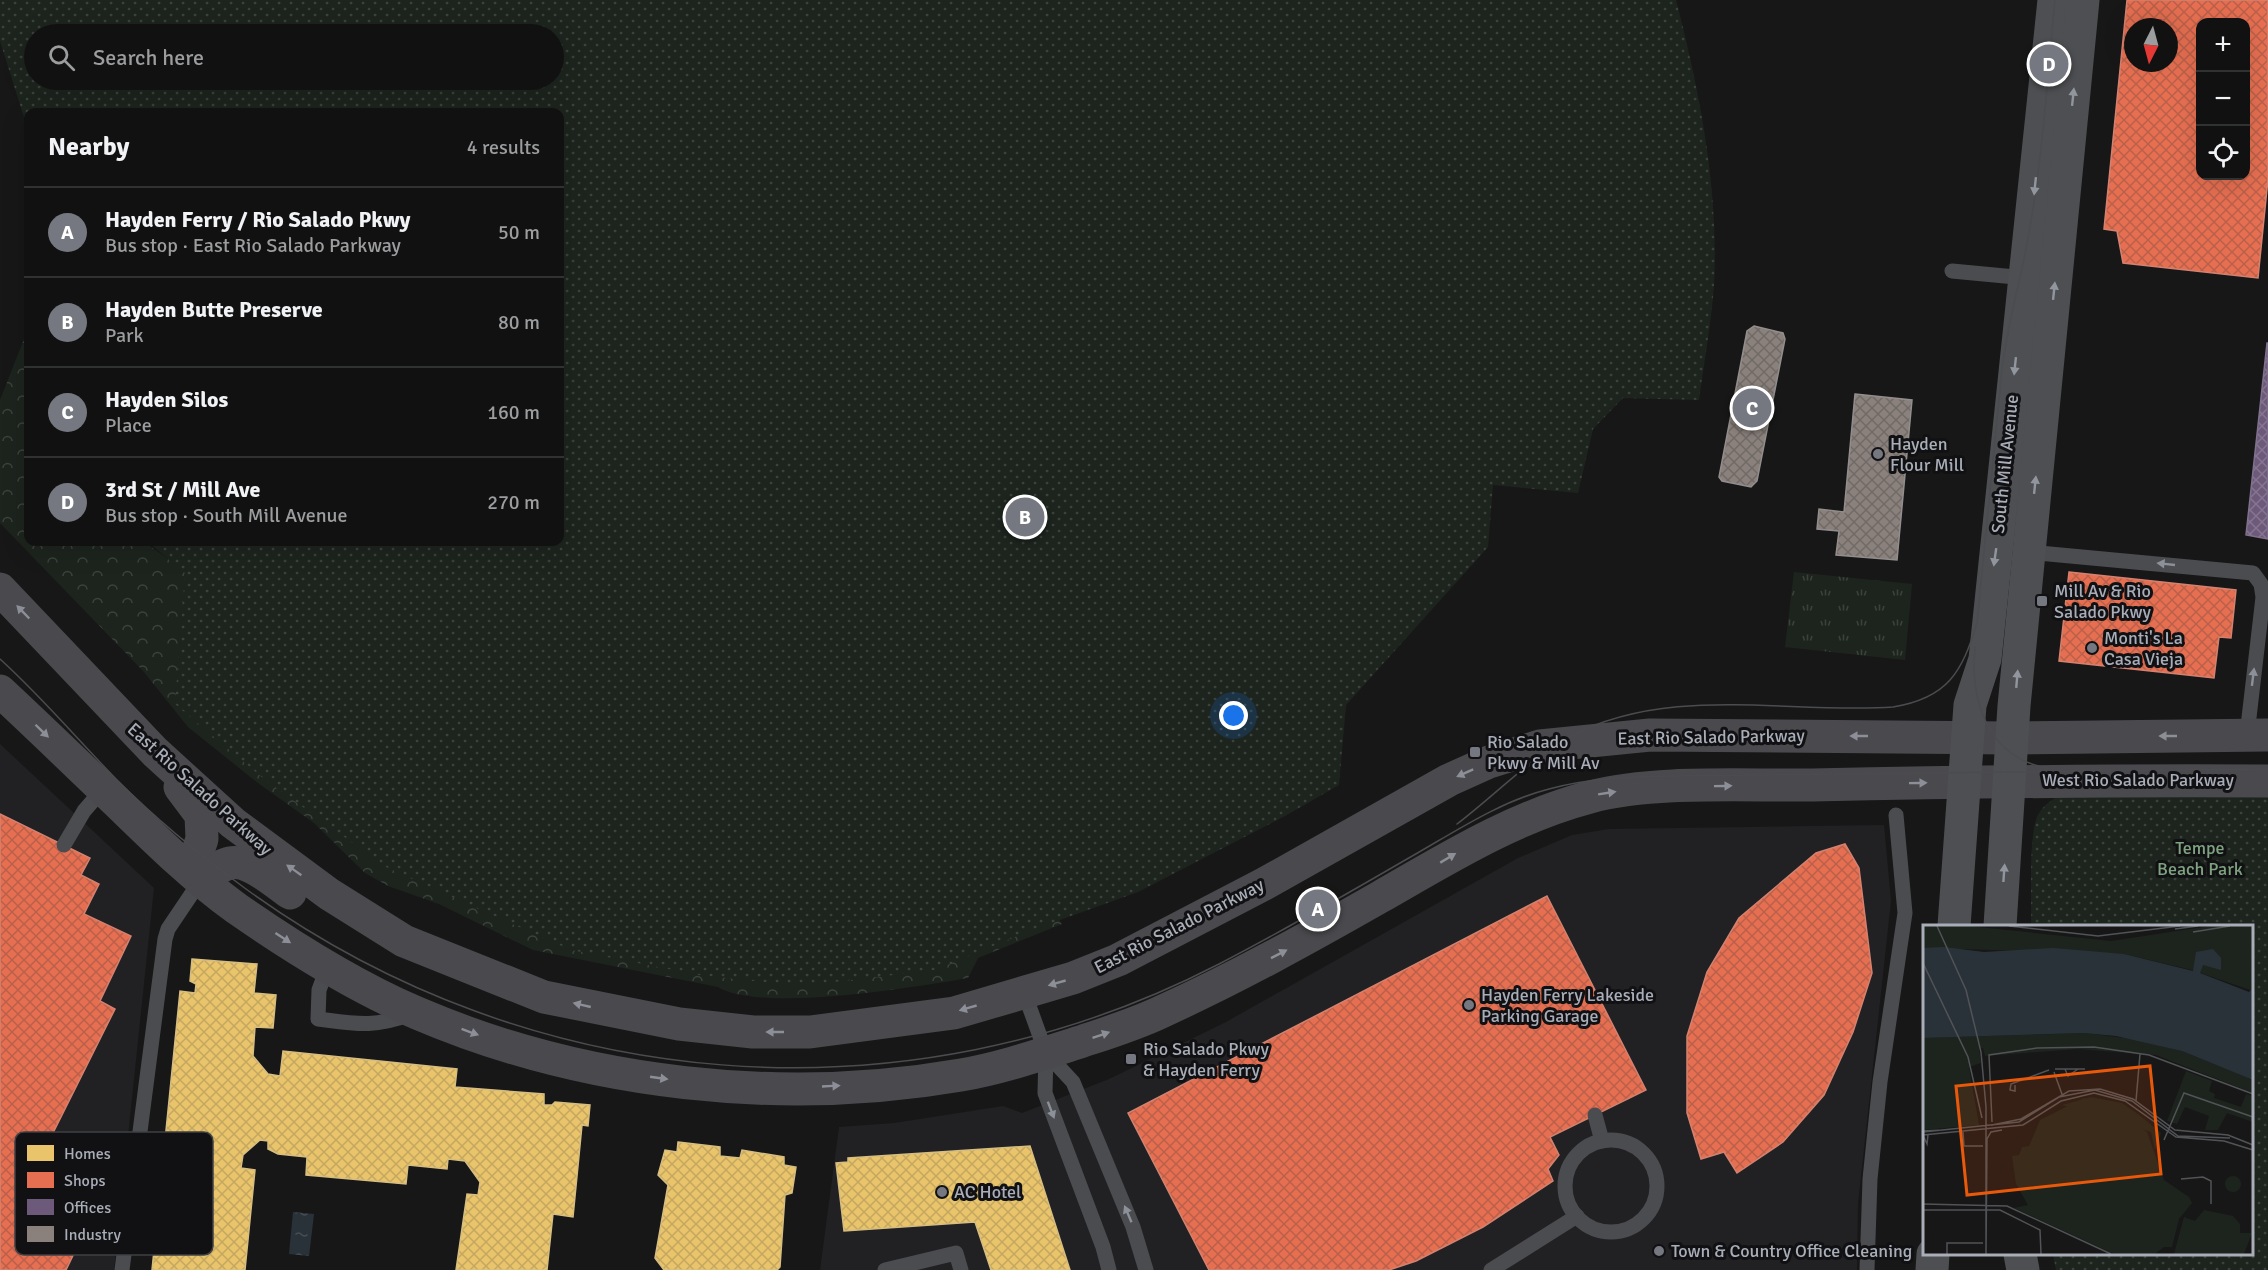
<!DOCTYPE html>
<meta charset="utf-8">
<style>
:root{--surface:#111;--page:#1e1f1f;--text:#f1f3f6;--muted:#9c9d9f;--line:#303131;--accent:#757880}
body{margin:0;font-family:Signika,sans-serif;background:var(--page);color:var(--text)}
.controls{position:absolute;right:18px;top:18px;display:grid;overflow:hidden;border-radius:12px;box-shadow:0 6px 24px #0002}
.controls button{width:54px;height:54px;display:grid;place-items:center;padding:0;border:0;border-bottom:2px solid var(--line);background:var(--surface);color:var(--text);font:30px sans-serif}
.compass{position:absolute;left:2124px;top:18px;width:54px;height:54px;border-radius:50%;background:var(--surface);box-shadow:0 6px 24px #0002;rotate:186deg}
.you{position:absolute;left:1234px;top:716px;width:21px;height:21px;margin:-15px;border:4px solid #fff;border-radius:50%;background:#1a73e8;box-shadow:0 0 0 9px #1a73e833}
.badge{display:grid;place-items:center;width:39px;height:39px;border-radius:50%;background:var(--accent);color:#fff;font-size:20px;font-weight:700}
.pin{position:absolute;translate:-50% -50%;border:3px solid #fff;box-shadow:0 2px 6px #0006}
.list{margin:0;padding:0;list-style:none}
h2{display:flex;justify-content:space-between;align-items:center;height:78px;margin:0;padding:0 24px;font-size:26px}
h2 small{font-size:20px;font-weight:400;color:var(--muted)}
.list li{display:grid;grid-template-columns:39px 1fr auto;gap:18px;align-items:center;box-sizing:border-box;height:90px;padding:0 24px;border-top:2px solid var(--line)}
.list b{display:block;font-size:22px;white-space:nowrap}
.list p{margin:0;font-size:20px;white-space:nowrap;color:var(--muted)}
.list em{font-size:20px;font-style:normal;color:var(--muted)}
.icon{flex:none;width:33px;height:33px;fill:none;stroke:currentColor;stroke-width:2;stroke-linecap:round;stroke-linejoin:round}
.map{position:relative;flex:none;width:2268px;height:1270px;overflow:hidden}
.search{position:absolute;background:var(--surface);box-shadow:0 6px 24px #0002;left:24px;top:24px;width:540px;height:66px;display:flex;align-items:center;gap:15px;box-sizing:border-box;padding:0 21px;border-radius:33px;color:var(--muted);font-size:22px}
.panel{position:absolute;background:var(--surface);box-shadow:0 6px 24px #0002;left:24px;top:108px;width:540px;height:438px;border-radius:12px}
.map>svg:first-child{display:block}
.built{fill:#212123}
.grass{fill:url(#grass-tufts)}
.forest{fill:url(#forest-crowns)}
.park{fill:url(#park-dots);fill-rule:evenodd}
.water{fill:url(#water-ripples)}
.homes{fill:url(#homes-cross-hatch);stroke:#d6bd81;stroke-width:1.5}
.shops{fill:url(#shops-cross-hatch);stroke:#d48270;stroke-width:1.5;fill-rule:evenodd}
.offices{fill:url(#offices-cross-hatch);stroke:#7f728d;stroke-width:1.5}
.industry{fill:url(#industry-cross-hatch);stroke:#938e8e;stroke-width:1.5}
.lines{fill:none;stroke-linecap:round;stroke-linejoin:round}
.service{stroke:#4b4c50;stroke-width:15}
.secondary{stroke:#4a4a4e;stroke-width:33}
.primary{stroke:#4d4f52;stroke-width:33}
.tram{stroke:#4b4c4f;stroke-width:1.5}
.oneway{fill:#91969e}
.oneway2{fill:#8c9099}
.oneway3{fill:#8c8f98}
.poi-dot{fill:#757880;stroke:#111113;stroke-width:2}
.labels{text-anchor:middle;stroke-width:6;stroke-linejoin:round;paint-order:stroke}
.poi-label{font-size:18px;fill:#a8adb8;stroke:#111113;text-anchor:start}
.street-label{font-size:18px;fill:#a8adb8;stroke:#111113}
.park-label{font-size:18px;fill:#7fa381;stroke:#111113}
.inset-road{fill:none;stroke:#515357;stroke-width:1.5}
.view{fill:#e8590c;fill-opacity:0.15;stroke:#e8590c;stroke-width:3}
.inset-edge{fill:none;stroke:#a8adb8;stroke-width:3}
.key{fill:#111113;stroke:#3e4045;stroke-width:1.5}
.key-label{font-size:16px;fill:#a8adb8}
</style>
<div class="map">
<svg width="2268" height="1270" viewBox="0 0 2268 1270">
<defs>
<pattern id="grass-tufts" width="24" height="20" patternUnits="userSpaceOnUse" patternTransform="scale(1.5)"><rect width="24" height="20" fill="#1d241e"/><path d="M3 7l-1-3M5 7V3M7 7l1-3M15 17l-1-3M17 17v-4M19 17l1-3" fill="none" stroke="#3b413d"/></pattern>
<pattern id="forest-crowns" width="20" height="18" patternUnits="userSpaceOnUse" patternTransform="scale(1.5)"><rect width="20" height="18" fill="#1d241e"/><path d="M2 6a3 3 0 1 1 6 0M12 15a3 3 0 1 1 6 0" fill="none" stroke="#3b413d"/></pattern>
<pattern id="park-dots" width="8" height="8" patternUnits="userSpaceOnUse" patternTransform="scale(1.5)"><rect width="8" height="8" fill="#1d241e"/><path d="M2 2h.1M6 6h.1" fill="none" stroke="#3b413d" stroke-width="1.8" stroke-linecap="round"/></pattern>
<pattern id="water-ripples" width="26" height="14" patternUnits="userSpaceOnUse" patternTransform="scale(1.5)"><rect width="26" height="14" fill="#2a3239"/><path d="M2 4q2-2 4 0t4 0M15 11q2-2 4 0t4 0" fill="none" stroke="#464d54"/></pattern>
<pattern id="homes-cross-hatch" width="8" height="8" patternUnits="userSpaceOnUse" patternTransform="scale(1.5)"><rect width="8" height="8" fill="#e9c46a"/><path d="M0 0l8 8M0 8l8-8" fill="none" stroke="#c4a760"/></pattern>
<pattern id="shops-cross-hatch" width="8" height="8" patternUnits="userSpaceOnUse" patternTransform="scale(1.5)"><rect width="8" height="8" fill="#e76f51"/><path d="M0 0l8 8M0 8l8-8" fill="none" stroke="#ba604a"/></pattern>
<pattern id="offices-cross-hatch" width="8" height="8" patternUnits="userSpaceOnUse" patternTransform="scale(1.5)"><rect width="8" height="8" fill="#6d597a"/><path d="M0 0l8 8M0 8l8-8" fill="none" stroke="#857590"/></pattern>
<pattern id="industry-cross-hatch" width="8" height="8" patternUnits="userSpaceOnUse" patternTransform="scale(1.5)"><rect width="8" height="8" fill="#8a817c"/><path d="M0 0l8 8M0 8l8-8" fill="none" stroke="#706a67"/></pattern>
</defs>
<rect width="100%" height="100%" fill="#171717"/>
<g class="built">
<path d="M0,744L154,888L114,1270H0Z"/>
<path d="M1884,825L1891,901L1858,1204L1857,1270H820L839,1127L894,1123L1003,1106L1022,1113L1109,1079L1224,1023L1518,858L1572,835L1609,829Z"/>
</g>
<path class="grass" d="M1794,572L1912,584L1905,660L1785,647Z"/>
<path class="forest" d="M28,329V542H144L244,612L1056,914L1062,924L978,958L968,978C915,987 760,1013 718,987L533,950L439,904L388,886L365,873L314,823L258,783L188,727L144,672L0,523V400Z"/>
<g class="park">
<path d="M0,0H1676C1700,93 1719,190 1714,286C1711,324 1704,363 1699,400L1623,398L1593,429L1578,493L1493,485L1488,547L1346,705L1339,785L1285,816L1138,892L1032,930L935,970L801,986L699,975L571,950L465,903L386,867L264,779L175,704L185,573L148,542H560V112H28V130L0,41ZM34,34H554V80H34Z"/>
<path d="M2268,789V1270H2056L2053,1254H2252V926H2031C2032,902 2028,834 2038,815C2043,805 2053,799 2062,794Z"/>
</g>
<path class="water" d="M293,1212L314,1214L309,1256L289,1254Z"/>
<g class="homes">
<path d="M192,959L257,964L254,993L276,995L273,1028L255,1027L253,1056L268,1074L280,1076L283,1051L457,1069L455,1087L544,1094V1105H552L555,1102L590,1105L588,1126L582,1125L573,1217L553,1214L547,1270H456L467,1194L478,1195L480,1182L465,1161L448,1159L447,1169L408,1165L406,1184L306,1175L307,1157L278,1154L268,1149V1141L260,1140L243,1155L241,1168L255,1170L245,1270H152L180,991L195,993L196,984L190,981Z"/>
<path d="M678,1142L720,1147V1156L740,1158L742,1150L784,1157V1165L796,1167L792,1193L785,1195L780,1267L777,1270H664L655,1258L668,1185L658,1175L665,1150L677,1152Z"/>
<path d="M1030,1146L1070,1270H991L975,1222L844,1231L836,1163L848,1162V1158Z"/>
</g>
<g class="shops">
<path d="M2127,0H2268V179L2258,278L2123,263L2117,231L2104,229ZM2200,22H2246V176H2200ZM2133,27H2169V63H2133Z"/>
<path d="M2069,572L2236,590L2231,638L2219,637L2214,678L2059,661Z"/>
<path d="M0,814L90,858L81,875L99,884L84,914L131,936L100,1001L115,1009L44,1151L93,1174L85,1189L101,1197L66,1270H0Z"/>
<path d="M1845,844L1859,868L1872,973L1853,1032L1824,1095L1783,1142L1737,1173L1724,1152L1701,1159L1687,1113V1036L1707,972L1739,918L1816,853Z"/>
<path d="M1547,896L1646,1090L1550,1137L1559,1155L1548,1169L1553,1181L1483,1227L1416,1261L1389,1270H1209L1128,1113Z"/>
</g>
<path class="offices" d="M2267,343H2268V539L2246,535Z"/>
<g class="industry">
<path d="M1754,326L1783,333L1785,339L1757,481L1751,487L1722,481L1719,477L1747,331Z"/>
<path d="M1855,394L1912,400L1897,560L1836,555L1839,531L1817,529L1819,509L1844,512Z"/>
</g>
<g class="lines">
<g class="service">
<path d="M1952,271L2026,278"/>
<path d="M2028,552L2253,573L2261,584L2263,597L2247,735"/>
<path d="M64,845L84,811L103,789"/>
<path d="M328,966L319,990L318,1019C357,1024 373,1028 411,1014"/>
<path d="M1024,992L1046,1053L1045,1093L1103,1247L1109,1270"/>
<path d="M1046,1053L1073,1082L1133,1227L1146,1270"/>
<path d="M1595,1115L1602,1141"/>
<circle cx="1611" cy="1186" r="46"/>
<path d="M122,1270L165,939L168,929L201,880"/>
<path d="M885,1270L956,1253L961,1270"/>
<path d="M1491,1270L1577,1216"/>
<path d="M1867,1270L1870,1179L1880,1082L1905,913L1896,815"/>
</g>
<g class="secondary">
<path d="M0,589L155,752L233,823L329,894L404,941L544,997L679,1024L753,1032H810L954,1013L1073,978L1118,960L1264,884L1449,780L1489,762L1540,746L1650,735L2012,738L2268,735"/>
<path d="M0,691C42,730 83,770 125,810C160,844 196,879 236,908C292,947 354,986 417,1013C585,1085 782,1106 961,1075C1002,1068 1042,1054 1080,1042C1107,1033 1136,1024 1161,1012C1236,978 1308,938 1380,897C1448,858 1514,817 1590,797C1654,780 1744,786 1812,785C1964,782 2116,780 2268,781"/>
<path d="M180,787L201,815L202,839L198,851L201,880"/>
<path d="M201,880C210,874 220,865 230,863C250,859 274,882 290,893"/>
</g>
<g class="primary">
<path d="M1954,926L1970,705L1985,659L2054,0"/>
<path d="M2000,926L2014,706L2083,0"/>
<path d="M2020,1254L2023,1270"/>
<path d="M1932,1270L1933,1254"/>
</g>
<g class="tram">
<path d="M1975,647C1970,700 1987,757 2047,768"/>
<path d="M0,659C42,697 78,740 117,780C156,819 201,856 246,889C531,1096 906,1126 1219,964C1283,931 1345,895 1407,859C1453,833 1498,802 1549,789C1589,778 1629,777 1670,776L2268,769"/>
<path d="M1457,824C1494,796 1528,760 1569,737C1669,684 1785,714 1893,707C1948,698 1962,672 1977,623L2002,369C2007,328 2018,289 2026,249C2042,167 2047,83 2055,0"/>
</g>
</g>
<defs><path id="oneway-solid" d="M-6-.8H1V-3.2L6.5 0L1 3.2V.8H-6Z" transform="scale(1.5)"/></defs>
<g class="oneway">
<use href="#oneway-solid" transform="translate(2073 97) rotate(-84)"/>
<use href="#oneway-solid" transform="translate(2035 186) rotate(96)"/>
<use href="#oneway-solid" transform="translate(2054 291) rotate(-84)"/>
<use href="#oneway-solid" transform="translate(2015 366) rotate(96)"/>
<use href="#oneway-solid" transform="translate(2035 485) rotate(-84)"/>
<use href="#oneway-solid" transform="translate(1995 557) rotate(98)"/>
<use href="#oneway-solid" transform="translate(2017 679) rotate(-85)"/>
<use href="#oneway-solid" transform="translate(2004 873) rotate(-86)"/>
</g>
<g class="oneway2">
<use href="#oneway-solid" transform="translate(2166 564) rotate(-174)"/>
<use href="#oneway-solid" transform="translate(2253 677) rotate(-83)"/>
<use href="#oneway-solid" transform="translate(1051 1110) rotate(69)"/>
<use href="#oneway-solid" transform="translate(1128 1214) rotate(-113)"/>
</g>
<g class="oneway3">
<use href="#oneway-solid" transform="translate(23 612) rotate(-134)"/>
<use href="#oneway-solid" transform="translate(42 731) rotate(44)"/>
<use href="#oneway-solid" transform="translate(1859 736) rotate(-180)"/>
<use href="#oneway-solid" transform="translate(2168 736) rotate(180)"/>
<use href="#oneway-solid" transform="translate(1465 773) rotate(156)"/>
<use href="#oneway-solid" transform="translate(1918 783) rotate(-1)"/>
<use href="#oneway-solid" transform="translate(1723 786) rotate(-1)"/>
<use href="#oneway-solid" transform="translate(1607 793) rotate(-9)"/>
<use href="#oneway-solid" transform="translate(1448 858) rotate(-31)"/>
<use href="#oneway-solid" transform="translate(294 870) rotate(-145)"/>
<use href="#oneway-solid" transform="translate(283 938) rotate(33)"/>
<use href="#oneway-solid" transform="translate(1279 954) rotate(-27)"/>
<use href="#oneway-solid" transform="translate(1057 983) rotate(164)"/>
<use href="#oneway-solid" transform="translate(582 1005) rotate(-167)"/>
<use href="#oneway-solid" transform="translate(968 1008) rotate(164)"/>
<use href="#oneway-solid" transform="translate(470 1032) rotate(20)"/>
<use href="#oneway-solid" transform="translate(775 1032) rotate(-180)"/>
<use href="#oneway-solid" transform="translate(1101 1035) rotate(-19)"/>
<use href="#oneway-solid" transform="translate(659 1078) rotate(8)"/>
<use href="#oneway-solid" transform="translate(831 1086) rotate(-3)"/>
</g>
<g class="poi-dot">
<circle cx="1878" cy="454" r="6"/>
<rect x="2036" y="595" width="12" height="12" rx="3"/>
<circle cx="2092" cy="648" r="6"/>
<rect x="1469" y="746" width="12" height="12" rx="3"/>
<circle cx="1469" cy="1005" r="6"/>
<rect x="1125" y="1053" width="12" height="12" rx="3"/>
<circle cx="942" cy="1192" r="6"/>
<circle cx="1659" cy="1251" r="6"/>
</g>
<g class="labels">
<g class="poi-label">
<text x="1890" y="450">Hayden<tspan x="1890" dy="21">Flour Mill</tspan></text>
<text x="2054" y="597">Mill Av &amp; Rio<tspan x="2054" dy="21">Salado Pkwy</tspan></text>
<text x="2104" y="644">Monti's La<tspan x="2104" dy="21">Casa Vieja</tspan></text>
<text x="1487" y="748">Rio Salado<tspan x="1487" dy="21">Pkwy &amp; Mill Av</tspan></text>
<text x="1481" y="1001">Hayden Ferry Lakeside<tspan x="1481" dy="21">Parking Garage</tspan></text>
<text x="1143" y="1055">Rio Salado Pkwy<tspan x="1143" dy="21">&amp; Hayden Ferry</tspan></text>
<text x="954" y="1198">AC Hotel</text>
<text x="1671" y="1257">Town &amp; Country Office Cleaning</text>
</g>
<g class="street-label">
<text transform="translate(2005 464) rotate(-84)" y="6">South Mill Avenue</text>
<text transform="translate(1711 737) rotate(-1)" y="6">East Rio Salado Parkway</text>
<text x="2138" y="786">West Rio Salado Parkway</text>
<text transform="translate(200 789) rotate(42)" y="6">East Rio Salado Parkway</text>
<text transform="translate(1179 926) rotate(-27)" y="6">East Rio Salado Parkway</text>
</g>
<g class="park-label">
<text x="2200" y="854">Tempe<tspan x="2200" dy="21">Beach Park</tspan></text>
</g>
</g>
<g transform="translate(1923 925)">
<rect width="330" height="330" fill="#171717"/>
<path d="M168,172L199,178L215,189L238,208L232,225L228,207L139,180Z" fill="#1d241e"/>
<path d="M0,1H46L188,16L287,1H330V66L269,45L201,29L0,23ZM162,108L217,115L259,126L330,155V168L233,130L154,124L62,131L60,123L56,124L58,138L46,142L56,200L0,205V113ZM263,146L289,156L286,166L292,169L291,173L318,182L323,169L330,171V197L304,188L295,205H282L286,191L262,182L254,199L244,196ZM161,173L197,179L217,191V202L224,207L241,255L266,272L269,278L256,294L249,322H241L232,329H191L91,283L105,280L93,259L89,231L96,230L99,222L106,221L117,195Z" fill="#1d241e"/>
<path d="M0,178L12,186L15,198L0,200ZM302 259a8 8 0 1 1 16 0a8 8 0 1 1-16 0ZM281,285L310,291L317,299V308H329L321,329H251L261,292L272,296Z" fill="#1d241e"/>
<path d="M21,22L61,27L130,23L201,29L270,46L273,27L290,24L298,33V45L280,40L277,48L326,67L330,63V155L259,126L193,111L161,108L0,113V23Z" fill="#2a3239"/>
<path class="inset-road" d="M14,1L43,65L58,127L63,182V329M86,1L175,11L257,1M252,4L275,1M270,7L307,1M0,38L45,132L59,193M132,144H162M142,144L145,151L155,144M131,147L140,172M92,160V166L87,165L88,159L126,145M213,176L217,129M69,197L66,130L114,123L171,122L226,130L330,169M69,200L98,194L146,166L177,164L210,174L252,205L305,210L330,220M0,206L20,205M0,207L96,197L136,172L172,165L209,176L255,211L307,213M40,207L41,221H60M0,210L4,219L5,210M0,210L100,200L138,176L171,168L202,176L253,212L301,216L330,225M241,215L261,168L330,192M258,254L280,252L288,256V279M0,279L84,281L188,329M0,285H77L117,305L118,329M24,329V318H60M63,329L64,214L68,207L79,205"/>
<path class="view" d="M227,141L238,249L44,270L33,161Z"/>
<rect width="330" height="330" class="inset-edge"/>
</g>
<rect x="15" y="1132" width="198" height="123" rx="9" class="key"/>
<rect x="27" y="1145" width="27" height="16" fill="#e9c46a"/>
<rect x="27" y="1172" width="27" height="16" fill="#e76f51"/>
<rect x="27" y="1199" width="27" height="16" fill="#6d597a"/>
<rect x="27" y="1226" width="27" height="16" fill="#8a817c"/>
<g class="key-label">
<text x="64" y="1159">Homes</text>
<text x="64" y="1186">Shops</text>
<text x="64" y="1213">Offices</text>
<text x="64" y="1240">Industry</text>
</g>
</svg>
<div class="controls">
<button>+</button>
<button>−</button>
<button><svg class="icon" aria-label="locate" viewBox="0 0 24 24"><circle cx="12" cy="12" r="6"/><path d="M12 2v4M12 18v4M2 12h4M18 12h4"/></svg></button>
</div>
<svg class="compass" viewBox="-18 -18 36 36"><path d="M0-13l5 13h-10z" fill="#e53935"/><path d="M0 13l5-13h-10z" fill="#9c9d9f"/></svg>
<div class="you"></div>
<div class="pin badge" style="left:1318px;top:909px">A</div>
<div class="pin badge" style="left:1025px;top:517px">B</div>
<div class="pin badge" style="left:1752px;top:408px">C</div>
<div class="pin badge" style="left:2049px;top:64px">D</div>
<div class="search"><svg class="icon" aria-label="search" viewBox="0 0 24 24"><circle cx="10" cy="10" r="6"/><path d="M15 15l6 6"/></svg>Search here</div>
<section class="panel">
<h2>Nearby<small>4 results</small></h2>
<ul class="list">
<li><span class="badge">A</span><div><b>Hayden Ferry / Rio Salado Pkwy</b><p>Bus stop · East Rio Salado Parkway</p></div><em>50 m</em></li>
<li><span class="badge">B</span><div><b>Hayden Butte Preserve</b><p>Park</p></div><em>80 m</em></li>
<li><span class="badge">C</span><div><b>Hayden Silos</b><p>Place</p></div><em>160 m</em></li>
<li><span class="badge">D</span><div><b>3rd St / Mill Ave</b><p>Bus stop · South Mill Avenue</p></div><em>270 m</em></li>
</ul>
</section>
</div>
